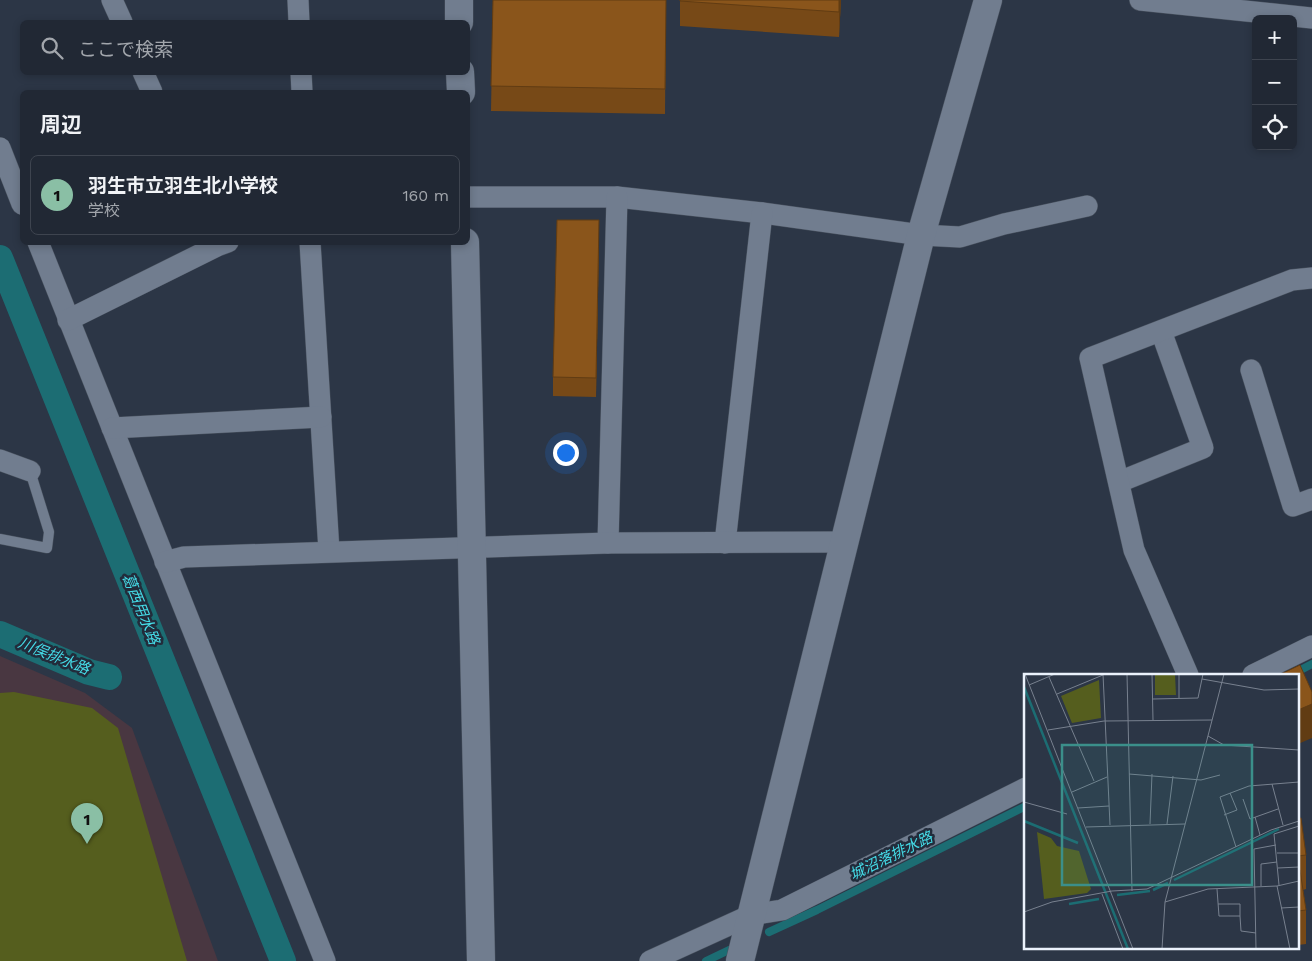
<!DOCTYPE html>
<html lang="ja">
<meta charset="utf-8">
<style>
:root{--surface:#212834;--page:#2d3440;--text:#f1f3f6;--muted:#a2a6ac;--line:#3e444f;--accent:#8abfa5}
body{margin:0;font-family:"Work Sans","Noto Sans JP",sans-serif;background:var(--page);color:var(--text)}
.controls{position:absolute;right:15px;top:15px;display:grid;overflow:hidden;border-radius:8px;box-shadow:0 2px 8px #0003}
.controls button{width:45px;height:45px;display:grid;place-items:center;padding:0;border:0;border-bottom:1px solid var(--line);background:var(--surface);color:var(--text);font:25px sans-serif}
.you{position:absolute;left:565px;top:452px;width:18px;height:18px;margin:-12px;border:4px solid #fff;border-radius:50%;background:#1a73e8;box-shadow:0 0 0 8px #1a73e833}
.badge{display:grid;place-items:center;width:32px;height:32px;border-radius:50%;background:var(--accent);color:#111;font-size:16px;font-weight:700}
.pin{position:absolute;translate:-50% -41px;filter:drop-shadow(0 1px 2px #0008)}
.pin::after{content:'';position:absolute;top:26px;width:18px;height:15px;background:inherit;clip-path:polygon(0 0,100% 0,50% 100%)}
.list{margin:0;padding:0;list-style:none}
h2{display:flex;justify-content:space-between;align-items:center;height:65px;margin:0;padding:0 20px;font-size:21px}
h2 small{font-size:16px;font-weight:400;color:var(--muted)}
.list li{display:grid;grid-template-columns:32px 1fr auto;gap:15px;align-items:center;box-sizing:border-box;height:80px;margin:0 10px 10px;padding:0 10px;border:1px solid var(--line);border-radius:8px}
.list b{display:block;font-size:19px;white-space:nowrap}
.list p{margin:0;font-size:16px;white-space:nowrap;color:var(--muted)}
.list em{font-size:16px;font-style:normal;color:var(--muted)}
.icon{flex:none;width:28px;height:28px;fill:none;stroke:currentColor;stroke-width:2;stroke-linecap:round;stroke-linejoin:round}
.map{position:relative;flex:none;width:1312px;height:961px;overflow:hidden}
.search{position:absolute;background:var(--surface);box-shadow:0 2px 8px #0003;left:20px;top:20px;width:450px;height:55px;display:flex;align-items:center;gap:12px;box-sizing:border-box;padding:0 18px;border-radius:8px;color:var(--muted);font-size:19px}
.panel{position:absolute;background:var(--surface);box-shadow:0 2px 8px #0003;left:20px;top:90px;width:450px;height:155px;border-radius:8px}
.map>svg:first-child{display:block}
.education{fill:#493741}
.green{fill:#555e1e}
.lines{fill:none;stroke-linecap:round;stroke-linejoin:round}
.stream{stroke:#1c6d73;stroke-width:8}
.canal{stroke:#1c6d73;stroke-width:26}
.lane-casing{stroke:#48515e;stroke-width:11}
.street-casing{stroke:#48515e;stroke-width:22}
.secondary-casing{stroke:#48515e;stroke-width:29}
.lane{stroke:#717d8f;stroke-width:10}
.street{stroke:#717d8f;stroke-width:21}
.secondary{stroke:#717d8f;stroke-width:28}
.wall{fill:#774917}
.shaded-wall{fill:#613c13}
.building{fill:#8a551b;stroke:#613c13}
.labels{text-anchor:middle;stroke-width:5;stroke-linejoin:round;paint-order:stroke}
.water-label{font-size:15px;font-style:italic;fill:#45dbe7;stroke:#222c3b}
.inset-river{fill:none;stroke:#1c6d73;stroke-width:2.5}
.inset-road{fill:none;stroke:#78818f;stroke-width:1}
.view{fill:#3b8f8a;fill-opacity:0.15;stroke:#3b8f8a;stroke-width:2.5}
.inset-edge{fill:none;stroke:#ebf2fc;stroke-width:2.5}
</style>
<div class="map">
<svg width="1312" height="961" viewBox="0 0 1312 961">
<rect width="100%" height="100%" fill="#2c3646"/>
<path class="education" d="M0,656L85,693L132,728L218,961H0Z"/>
<path class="green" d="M14,692L92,708L118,728L187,961H0V693Z"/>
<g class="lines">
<g class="stream">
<path d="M1291,675L1312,664"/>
<path d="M769,932L817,910L1026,806"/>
<path d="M706,961L729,950"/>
</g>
<g class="canal">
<path d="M0,258L283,961"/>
<path d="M0,634L89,672L109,677"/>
</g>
<g class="lane-casing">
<path id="lane" d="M0,539L47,548L49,532L30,471"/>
</g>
<g class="street-casing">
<g id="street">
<path d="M112,0L122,22"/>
<path d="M298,0L299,22"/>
<path d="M1140,0L1312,18"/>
<path d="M143,72L152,92"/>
<path d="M301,72L302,92"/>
<path d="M0,148L22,204"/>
<path d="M468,197H617L762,213L921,235L960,237L1004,224L1087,206"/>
<path d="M38,242L325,961"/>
<path d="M310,242L329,551"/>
<path d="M68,320L217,246L228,242"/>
<path d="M1251,370L1293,506L1312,499"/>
<path d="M112,428L321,417"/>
<path d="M0,460L30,471"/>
<path d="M1119,482L1203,448L1161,331"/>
<path d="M608,543L617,197"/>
<path d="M725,543L762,213"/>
<path d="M165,562L184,557L608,543L844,542"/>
<path d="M1188,675L1134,550L1090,358L1292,280L1312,278"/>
<path d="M1253,675L1312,646"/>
<path d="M650,961L751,915L782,910L1026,788"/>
</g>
</g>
<g class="secondary-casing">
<g id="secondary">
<path d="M459,0V22"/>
<path d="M460,72L461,92"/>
<path d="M465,242L481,961"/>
<path d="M740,961L921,235L988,0"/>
</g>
</g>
<use href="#lane" class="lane"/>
<use href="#street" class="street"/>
<use href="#secondary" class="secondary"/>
</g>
<g class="wall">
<path d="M493,0H666L665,114L491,111Z"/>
<path d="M680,0H841L839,37L680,26Z"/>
<path d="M599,240L596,397L553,396V377Z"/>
<path d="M1298,818L1306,855V889L1303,890L1306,910V944L1298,945Z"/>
<path d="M1265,947H1280L1265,949Z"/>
</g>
<g class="shaded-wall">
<path d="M839,0H841L839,37Z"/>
<path d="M599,220V240L596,397V378Z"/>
<path d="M1312,704V738L1298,744V710Z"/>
</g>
<g class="building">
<path d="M493,0H666L665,89L491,86Z"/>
<path d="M680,0H839V12L680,1Z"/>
<path d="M557,220H599L596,378L553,377Z"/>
<path d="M1300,665L1312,692V704L1298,710V675H1279Z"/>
<path d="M1298,818H1301L1306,855L1298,856Z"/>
<path d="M1298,870H1300L1306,910L1298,911Z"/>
</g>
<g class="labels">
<g class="water-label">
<text transform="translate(141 609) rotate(68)" y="5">葛西用水路</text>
<text transform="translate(54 656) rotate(22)" y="5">川俣排水路</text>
<text transform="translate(891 856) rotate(-26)" y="5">城沼落排水路</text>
</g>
</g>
<g transform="translate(1024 674)">
<rect width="275" height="275" fill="#2c3646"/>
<path d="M131,0H151L152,21H131ZM75,6L77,44L48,49L37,22ZM13,158L27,164L33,172L55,177L67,215L63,219L20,225Z" fill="#555e1e"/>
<path class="inset-river" d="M0,13L104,275M0,147L54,169M150,206L255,155M129,216L144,209M93,221L126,217M45,230L75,225"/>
<path class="inset-road" d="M1,0L109,275M79,0L86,151M103,0L108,217M128,0L129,46M155,0V24M25,3L70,107M178,5L240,16L275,15M5,11L31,0M33,20L79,1M129,25L174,24L179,0M24,56L80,47L188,46M184,62L200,71L275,76M105,100L177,106L196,101M248,110L259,151M48,118L83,103M219,125L226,145L254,135M0,128L43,140M54,134L85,132M200,141L213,136L206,119M231,143L236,161M126,150L128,100M143,150L149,102M62,153L161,150M212,173L196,123L225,112L275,108M253,179H275M254,194L275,193M255,211L250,160L275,152M237,212V190L253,188M253,212L266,275M193,215L195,242H216L217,257L232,259M78,220L99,275M141,228L184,215L253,212L275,207M194,230H216V242M257,234L275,233M0,238L28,228L88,217L123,215L247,156L275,147M138,275L141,228L200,0M232,275L230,175L252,171"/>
<path class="view" d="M38,71H228V211H38Z"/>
<rect width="275" height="275" class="inset-edge"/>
</g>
</svg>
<div class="controls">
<button>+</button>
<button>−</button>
<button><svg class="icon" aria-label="locate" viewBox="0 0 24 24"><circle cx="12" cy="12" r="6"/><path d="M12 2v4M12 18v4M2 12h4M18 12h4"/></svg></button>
</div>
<div class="you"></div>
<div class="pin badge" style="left:87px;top:844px">1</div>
<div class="search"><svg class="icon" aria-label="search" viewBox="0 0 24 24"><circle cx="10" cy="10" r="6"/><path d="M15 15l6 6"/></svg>ここで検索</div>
<section class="panel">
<h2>周辺<small></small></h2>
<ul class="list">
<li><span class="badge">1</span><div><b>羽生市立羽生北小学校</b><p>学校</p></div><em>160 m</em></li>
</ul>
</section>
</div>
